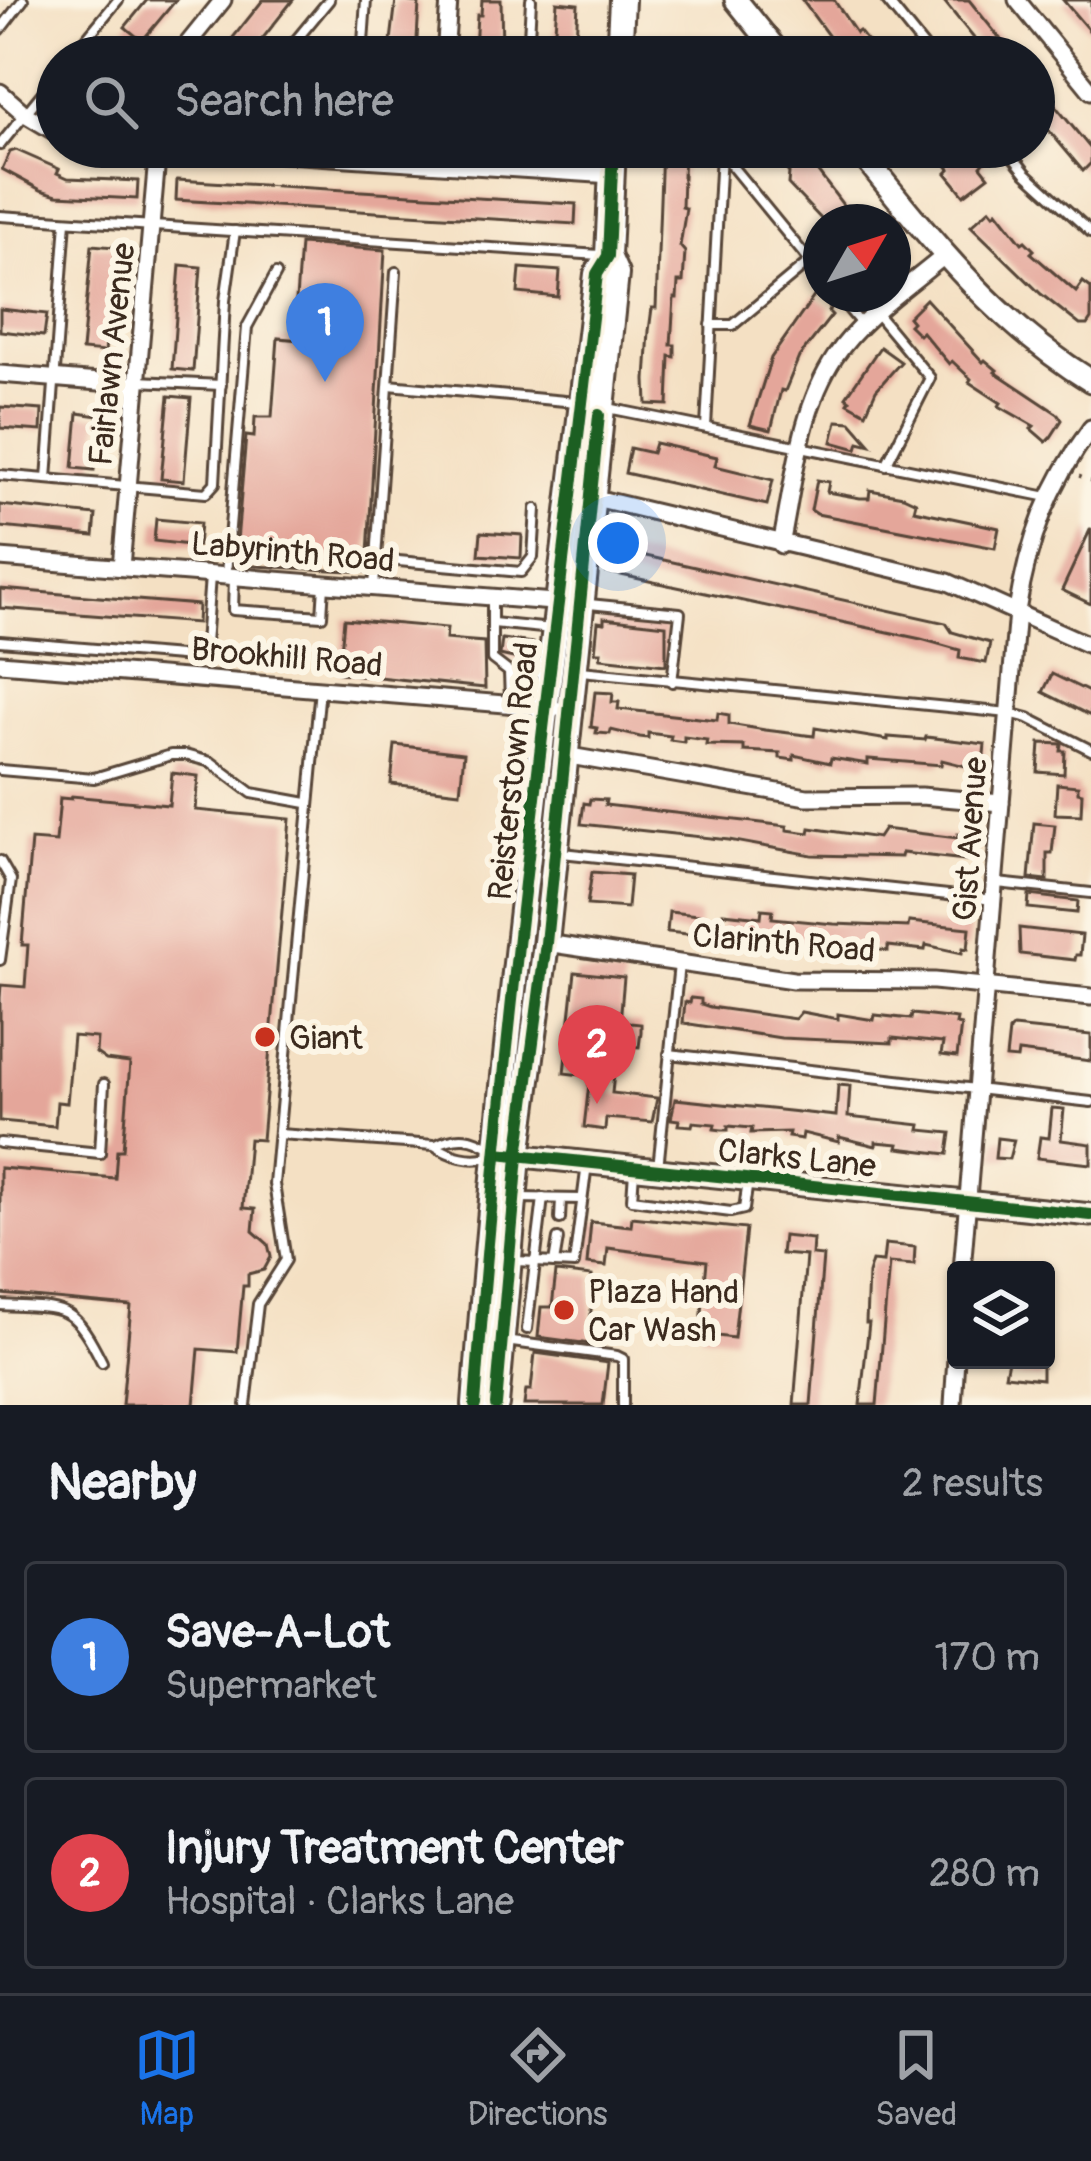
<!DOCTYPE html>
<meta charset="utf-8">
<style>
:root{--surface:#171b24;--page:#242831;--text:#f1f3f6;--muted:#9ea1a6;--line:#363941;--accent:#1a73e8}
body{margin:0;font-family:Pangolin,sans-serif;background:var(--page);color:var(--text)}
.controls{position:absolute;right:36px;bottom:36px;display:grid;overflow:hidden;border-radius:12px;box-shadow:0 3px 9px #0004}
.controls button{width:108px;height:108px;display:grid;place-items:center;padding:0;border:0;border-bottom:3px solid var(--line);background:var(--surface);color:var(--text);font:60px sans-serif}
.compass{position:absolute;left:803px;top:204px;width:108px;height:108px;border-radius:50%;background:var(--surface);box-shadow:0 3px 9px #0004;rotate:51deg}
.you{position:absolute;left:618px;top:543px;width:42px;height:42px;margin:-30px;border:9px solid #fff;border-radius:50%;background:#1a73e8;box-shadow:0 0 0 18px #1a73e833}
.badge{display:grid;place-items:center;width:78px;height:78px;border-radius:50%;background:var(--accent);color:#fff;font-size:39px;font-weight:700}
.pin{position:absolute;translate:-50% -99px;filter:drop-shadow(0 3px 6px #0008)}
.pin::after{content:'';position:absolute;top:63px;width:42px;height:36px;background:inherit;clip-path:polygon(0 0,100% 0,50% 100%)}
.list{margin:0;padding:0;list-style:none}
h2{display:flex;justify-content:space-between;align-items:center;height:156px;margin:0;padding:0 48px;font-size:51px}
h2 small{font-size:39px;font-weight:400;color:var(--muted)}
.list li{display:grid;grid-template-columns:78px 1fr auto;gap:36px;align-items:center;box-sizing:border-box;height:192px;margin:0 24px 24px;padding:0 24px;border:3px solid var(--line);border-radius:12px}
.list b{display:block;font-size:45px;white-space:nowrap}
.list p{margin:0;font-size:39px;white-space:nowrap;color:var(--muted)}
.list em{font-size:39px;font-style:normal;color:var(--muted)}
.icon{flex:none;width:66px;height:66px;fill:none;stroke:currentColor;stroke-width:2;stroke-linecap:round;stroke-linejoin:round}
.map{position:relative;flex:none;width:1091px;height:1405px;overflow:hidden}
.search{position:absolute;background:var(--surface);box-shadow:0 3px 9px #0004;left:36px;right:36px;top:36px;height:132px;display:flex;align-items:center;gap:30px;box-sizing:border-box;padding:0 42px;border-radius:66px;color:var(--muted);font-size:45px}
.sheet{height:588px;background:var(--surface)}
nav{display:flex;justify-content:space-around;align-items:center;box-sizing:border-box;height:168px;border-top:3px solid var(--line);background:var(--surface);font-size:33px;color:var(--muted)}
nav a{display:grid;justify-items:center;gap:6px}
nav .on{color:var(--accent)}
.map>svg:first-child{display:block}
.building{fill:#e4a69a}
.lines{fill:none;stroke-linecap:round;stroke-linejoin:round}
.lane-casing{stroke:#574537;stroke-width:14}
.street-casing{stroke:#574537;stroke-width:21}
.secondary-casing{stroke:#574537;stroke-width:27}
.primary-casing{stroke:#574537;stroke-width:30}
.path{stroke:#574537;stroke-width:3;stroke-dasharray:3 9;stroke-linecap:butt}
.lane{stroke:#fff;stroke-width:8}
.street{stroke:#fff;stroke-width:15}
.secondary{stroke:#fff;stroke-width:21}
.primary{stroke:#fff;stroke-width:24}
.cycleway-casing{stroke:#fcf5e5;stroke-width:20}
.cycleway{stroke:#1b5e20;stroke-width:12}
.poi-dot{fill:#c8321e;stroke:#fcf5e5;stroke-width:4.5}
.labels{text-anchor:middle;stroke-width:12;stroke-linejoin:round;paint-order:stroke}
.street-label{font-size:33px;fill:#3b2a1e;stroke:#fcf5e5}
.poi-label{font-size:33px;fill:#3b2a1e;stroke:#fcf5e5;text-anchor:start}
</style>
<div class="map">
<svg width="1091" height="1405" viewBox="0 0 1091 1405">
<rect width="100%" height="100%" fill="#fcf5e5"/>
<filter id="ink" filterUnits="userSpaceOnUse"><feTurbulence type="fractalNoise" baseFrequency=".00833" numOctaves="2"/><feDisplacementMap in="SourceGraphic" scale="24" xChannelSelector="R" yChannelSelector="G"/><feConvolveMatrix kernelMatrix="1 2 1 2 8 2 1 2 1" color-interpolation-filters="sRGB"/></filter>
<filter id="wash" filterUnits="userSpaceOnUse"><feTurbulence type="fractalNoise" baseFrequency=".004" numOctaves="4" result="noise"/><feDisplacementMap in="SourceGraphic" scale="48" xChannelSelector="R" yChannelSelector="G"/><feGaussianBlur stdDeviation="2.7" result="paint"/><feColorMatrix in="noise" values="0 0 0 0 0 0 0 0 0 0 0 0 0 0 0 0 0 1.4 0 .05"/><feComposite in="paint" operator="in"/></filter>
<g filter="url(#wash)">
<rect width="100%" height="100%" fill="#f4e0c3"/>
<g id="blocks">
<g class="building">
<path d="M147,0H176L142,41L125,27Z"/>
<path d="M263,0H293L248,57H240L227,45Z"/>
<path d="M396,0L419,3L416,57H389Z"/>
<path d="M482,0H501L502,51L498,57H479L480,50H475L477,15H481Z"/>
<path d="M802,0H834L856,33L859,31L871,46L870,51L863,57H844Z"/>
<path d="M943,0H969L1015,57H989Z"/>
<path d="M1063,0H1091V33L1074,13Z"/>
<path d="M557,2L578,4L575,57H553Z"/>
<path d="M113,43L153,54V57H109Z"/>
<path d="M1034,80L1091,149V163L1083,171L1034,113Z"/>
<path d="M662,147H684L682,207L686,208L680,246L685,252L683,282H678L677,298H674L671,345H675V357L670,356L668,405L647,404L646,380L649,331L652,308H656Z"/>
<path d="M769,147H799L856,222H824L788,184L789,173Z"/>
<path d="M932,147H996L981,166L989,176L964,195L946,173L950,169Z"/>
<path d="M16,150L59,169L57,173L68,178L138,181L137,199L57,195L41,190L2,169L10,152Z"/>
<path d="M177,180L576,204L575,224L176,200Z"/>
<path d="M990,209L994,214L997,211L1022,243L1025,241L1034,250L1031,253L1076,292L1083,282L1091,288V319L1087,325H1080L1041,294L971,226Z"/>
<path d="M300,244L385,250L367,572L235,565L246,436L254,437L255,417H272L278,338L333,343L335,317L295,314Z"/>
<path d="M92,245L115,247L105,352L82,350Z"/>
<path d="M180,265L201,267L193,371L172,369Z"/>
<path d="M520,268L560,271L558,297L518,293Z"/>
<path d="M815,295L831,308L828,311L832,315L799,357L785,391L781,390L771,430L750,425L771,358Z"/>
<path d="M926,299L983,362L985,360L997,370L995,372L1058,414L1062,420L1051,437L1046,442L1031,429L1034,426L999,406L1001,403L969,382L971,379L952,361L949,364L922,332L919,335L909,325L912,322L908,317Z"/>
<path d="M0,309L47,314L44,336L0,331Z"/>
<path d="M880,347L901,362L876,390L866,413L848,403L850,400L846,397Z"/>
<path d="M169,396L191,398L184,481L161,479Z"/>
<path d="M0,407L42,410L41,431L0,428Z"/>
<path d="M78,413L99,416L94,470L73,468Z"/>
<path d="M837,421L851,422L871,445L859,442L857,449L832,442Z"/>
<path d="M655,443L717,457L715,466L773,480L767,505L625,473L630,448L652,453Z"/>
<path d="M817,480L829,482L827,492L860,498H869L870,490L903,496L916,502L914,510L999,528L995,548L817,514L811,510Z"/>
<path d="M0,505L96,515L94,536L0,527Z"/>
<path d="M156,519L200,523L198,546L154,541Z"/>
<path d="M1091,528V604L1062,590Z"/>
<path d="M481,532L522,535L521,558L479,555Z"/>
<path d="M619,550L946,623L952,632L990,643L986,663L959,658L960,650L921,639L607,572L611,552Z"/>
<path d="M0,589L198,605L197,623L0,608Z"/>
<path d="M604,618L666,625V665L600,658L601,652H595L598,622L604,623Z"/>
<path d="M344,619L447,628L446,639L484,642L485,688L339,673Z"/>
<path d="M502,639L533,643L531,662L500,655Z"/>
<path d="M1052,674L1091,693V716L1043,692Z"/>
<path d="M595,692L613,693L612,702H619L618,709L717,720L718,713L729,715V724L765,730L814,736L815,728L888,740V737L925,740L926,737L985,744L983,765L978,764L977,769L942,760L941,765L868,759V764L831,758L830,763L794,755V760L780,758V753L744,751V746L706,745L707,740L684,737V742L670,740L671,736L648,733V738L640,737L611,730L610,734L596,733L597,728L591,727Z"/>
<path d="M1040,743L1062,744L1061,751H1065L1064,774L1038,772Z"/>
<path d="M395,745L464,753L460,792L391,784Z"/>
<path d="M172,773L198,776L195,810L290,819L262,1140L249,1139L243,1208L255,1209L253,1231L268,1244L271,1257L264,1270L248,1274V1286H243L237,1352L199,1349L194,1405H122L131,1306L0,1294V1168L115,1178L117,1150H123L130,1063L106,1060L96,1053L97,1038L73,1036L67,1103L57,1102L55,1126L0,1121V998L1,985L25,987L28,945H22L31,840L56,842L60,798L71,799L72,796L169,805Z"/>
<path d="M1057,784L1078,786V792L1082,793L1081,815L1055,814Z"/>
<path d="M590,799L606,800L605,805L787,826V830L809,833L810,828L878,838L884,829L958,838V834L972,835V840H977L975,861L902,853L901,857L812,855L729,840L581,824L584,803L589,804Z"/>
<path d="M1034,823L1055,825L1052,853H1047V880L1029,878Z"/>
<path d="M592,872L630,875L627,908L587,905Z"/>
<path d="M1029,895L1078,901L1077,913L1028,908Z"/>
<path d="M762,909L773,910L772,918L834,924L908,927L909,922L970,928L968,949L963,948L962,953L926,945L925,950L888,946V951L820,942L814,943L813,948L778,940L777,944L764,943L761,938L726,939L727,934H721L723,913L761,917Z"/>
<path d="M669,912L699,915L697,935L667,932Z"/>
<path d="M1019,928L1082,935L1080,955H1076L1075,960L1020,954Z"/>
<path d="M575,972L624,977L620,1022L641,1024V1032L639,1047L626,1046L624,1064L615,1063L612,1093L657,1098L652,1122L606,1118L605,1130L584,1127L590,1076L564,1073Z"/>
<path d="M691,998L701,999V1004L710,1007L795,1019L801,1012L838,1019V1014L874,1020L875,1015L911,1019L912,1014L957,1019L956,1024L961,1025L957,1057L941,1055L943,1043L892,1038V1043L781,1038L683,1023L685,1002L690,1003Z"/>
<path d="M1013,1027L1091,1035V1061L1018,1052L1017,1059L1006,1058L1009,1031Z"/>
<path d="M838,1085L850,1086L848,1117L921,1125L920,1130L951,1133L948,1154L898,1148L899,1144L876,1142V1146L839,1137V1142L803,1133L802,1139L788,1137L789,1132L751,1133L752,1128L728,1126V1130H722L714,1129L715,1124L693,1122L692,1126L678,1125L679,1120L671,1119L675,1099L836,1116Z"/>
<path d="M1052,1108L1064,1109L1061,1140L1091,1144V1164L1037,1158L1040,1137L1049,1138Z"/>
<path d="M997,1138L1014,1140L1009,1159L995,1158Z"/>
<path d="M632,1217L746,1229L734,1338L700,1334L707,1261L608,1248L606,1266L587,1264L591,1222L631,1226Z"/>
<path d="M783,1236L813,1239L812,1255L823,1256L811,1405H794L806,1256L781,1254Z"/>
<path d="M885,1244L915,1247L914,1265L889,1263L877,1405H860L869,1323H866L868,1274L872,1261L883,1262Z"/>
<path d="M556,1272L592,1276L590,1344L538,1337L541,1307H552Z"/>
<path d="M535,1353L608,1363L603,1405H524L526,1390H531Z"/>
<path d="M1008,1360H1042V1379L1005,1375Z"/>
</g>
</g>
</g>
<g filter="url(#ink)">
<use href="#blocks" fill-opacity="0" stroke="#574537" stroke-width="3"/>
<g class="lines">
<g class="lane-casing">
<g id="lane">
<path d="M886,0L932,57"/>
<path d="M0,30L23,0"/>
<path d="M71,57L118,0"/>
<path d="M282,57L329,0"/>
<path d="M362,57L366,0"/>
<path d="M528,57L531,0"/>
<path d="M0,145L57,75"/>
<path d="M721,147V153L821,275"/>
<path d="M1005,147L1026,173L1091,232"/>
<path d="M521,169L522,147"/>
<path d="M0,216L600,255"/>
<path d="M836,294L862,325"/>
<path d="M877,314L930,378L886,465"/>
<path d="M711,325H733L810,261"/>
<path d="M138,381L221,385"/>
<path d="M389,385L576,402"/>
<path d="M608,408L1048,497"/>
<path d="M706,427L721,153"/>
<path d="M0,475L206,493L215,483L225,301L235,231"/>
<path d="M47,479L66,221"/>
<path d="M376,559L521,572L533,557L536,509"/>
<path d="M226,574L247,327L276,274"/>
<path d="M234,578L233,610L322,616L324,585"/>
<path d="M374,587L396,272"/>
<path d="M492,599V659L509,672L510,701"/>
<path d="M589,604L680,613L672,682"/>
<path d="M493,623L552,629"/>
<path d="M0,641L204,658L210,576"/>
<path d="M581,671L1009,713L1028,718L1091,750"/>
<path d="M509,672L543,673"/>
<path d="M0,770L94,778L171,755H185L211,762L252,793L307,803"/>
<path d="M562,853L994,900"/>
<path d="M0,861L11,880L0,960"/>
<path d="M997,883L1091,893"/>
<path d="M669,1054L1091,1102"/>
<path d="M279,1134L434,1145C450,1156 472,1163 490,1156"/>
<path d="M0,1143L100,1153L104,1084"/>
<path d="M436,1145C457,1134 474,1136 493,1150"/>
<path d="M658,1168L679,964"/>
<path d="M634,1171L632,1199L731,1212L744,1209L748,1181"/>
<path d="M518,1198L582,1199"/>
<path d="M560,1219L561,1199"/>
<path d="M516,1261L574,1264L587,1164"/>
<path d="M554,1263L558,1239"/>
<path d="M0,1305C64,1309 72,1301 102,1362"/>
<path d="M527,1329L543,1198"/>
<path d="M505,1341L617,1356L623,1359V1405"/>
<path d="M246,1405L258,1304L286,1260L274,1184L320,688"/>
</g>
</g>
<g class="street-casing">
<g id="street">
<path d="M1017,0L1091,91"/>
<path d="M177,57L223,0"/>
<path d="M445,57L449,0"/>
<path d="M0,92L25,114L57,133"/>
<path d="M174,147L612,175"/>
<path d="M0,374L136,385"/>
<path d="M591,497L948,582L1091,646"/>
<path d="M781,545C794,483 799,411 835,357C862,317 907,287 944,256"/>
<path d="M0,558L566,603"/>
<path d="M121,567L158,147"/>
<path d="M0,663L554,708"/>
<path d="M564,755L807,797L921,796L1001,803"/>
<path d="M546,943L793,980L934,981L1091,997"/>
<path d="M962,1270L1017,611C1028,541 1049,485 1091,428"/>
<path d="M953,1405L956,1358"/>
</g>
</g>
<g class="secondary-casing">
<g id="secondary">
<path d="M736,0L782,57"/>
<path d="M856,147C927,235 993,321 1091,381"/>
<path d="M504,1154L1091,1215"/>
</g>
</g>
<g class="primary-casing">
<g id="primary">
<path d="M619,57L622,0"/>
<path d="M475,1405C502,1027 554,651 597,274L608,256L613,147"/>
<path d="M496,1405L518,1156L546,943L616,274L608,256"/>
</g>
</g>
<path class="path" d="M1079,476L1091,481"/>
<use href="#lane" class="lane"/>
<use href="#street" class="street"/>
<use href="#secondary" class="secondary"/>
<use href="#primary" class="primary"/>
<g class="cycleway-casing">
<g id="cycleway">
<path d="M497,1153L1091,1215"/>
<path d="M475,1405C502,1027 554,651 597,274L608,256L613,147"/>
<path d="M496,1405L518,1156L546,943L599,415"/>
</g>
</g>
<use href="#cycleway" class="cycleway"/>
</g>
</g>
<g class="poi-dot">
<circle cx="265" cy="1037" r="12"/>
<circle cx="564" cy="1310" r="12"/>
</g>
<g class="labels">
<g class="street-label">
<text transform="translate(111 354) rotate(-84)" y="12">Fairlawn Avenue</text>
<text transform="translate(293 551) rotate(5)" y="12">Labyrinth Road</text>
<text transform="translate(287 656) rotate(5)" y="12">Brookhill Road</text>
<text transform="translate(512 771) rotate(-84)" y="12">Reisterstown Road</text>
<text transform="translate(969 839) rotate(-86)" y="12">Gist Avenue</text>
<text transform="translate(784 942) rotate(5)" y="12">Clarinth Road</text>
<text transform="translate(797 1157) rotate(6)" y="12">Clarks Lane</text>
</g>
<g class="poi-label">
<text x="289" y="1049">Giant</text>
<text x="588" y="1303">Plaza Hand<tspan x="588" dy="38">Car Wash</tspan></text>
</g>
</g>
</svg>
<div class="controls">
<button><svg class="icon" aria-label="layers" viewBox="0 0 24 24"><path d="M12 4l9 5-9 5-9-5zM3 14l9 5 9-5"/></svg></button>
</div>
<svg class="compass" viewBox="-18 -18 36 36"><path d="M0-13l5 13h-10z" fill="#e53935"/><path d="M0 13l5-13h-10z" fill="#9ea1a6"/></svg>
<div class="you"></div>
<div class="pin badge" style="left:325px;top:382px;background:#3f7fe0">1</div>
<div class="pin badge" style="left:597px;top:1104px;background:#e0444e">2</div>
<div class="search"><svg class="icon" aria-label="search" viewBox="0 0 24 24"><circle cx="10" cy="10" r="6"/><path d="M15 15l6 6"/></svg>Search here</div>
</div>
<section class="sheet">
<h2>Nearby<small>2 results</small></h2>
<ul class="list">
<li><span class="badge" style="background:#3f7fe0">1</span><div><b>Save-A-Lot</b><p>Supermarket</p></div><em>170 m</em></li>
<li><span class="badge" style="background:#e0444e">2</span><div><b>Injury Treatment Center</b><p>Hospital · Clarks Lane</p></div><em>280 m</em></li>
</ul>
</section>
<nav>
<a class="on"><svg class="icon" aria-label="map" viewBox="0 0 24 24"><path d="M3 6l6-2 6 2 6-2v14l-6 2-6-2-6 2zM9 4v14M15 6v14"/></svg>Map</a>
<a><svg class="icon" aria-label="directions" viewBox="0 0 24 24"><path d="M12 3l9 9-9 9-9-9zM9 14v-3h6M13 9l2 2-2 2"/></svg>Directions</a>
<a><svg class="icon" aria-label="saved" viewBox="0 0 24 24"><path d="M7 4h10v16l-5-4-5 4z"/></svg>Saved</a>
</nav>
